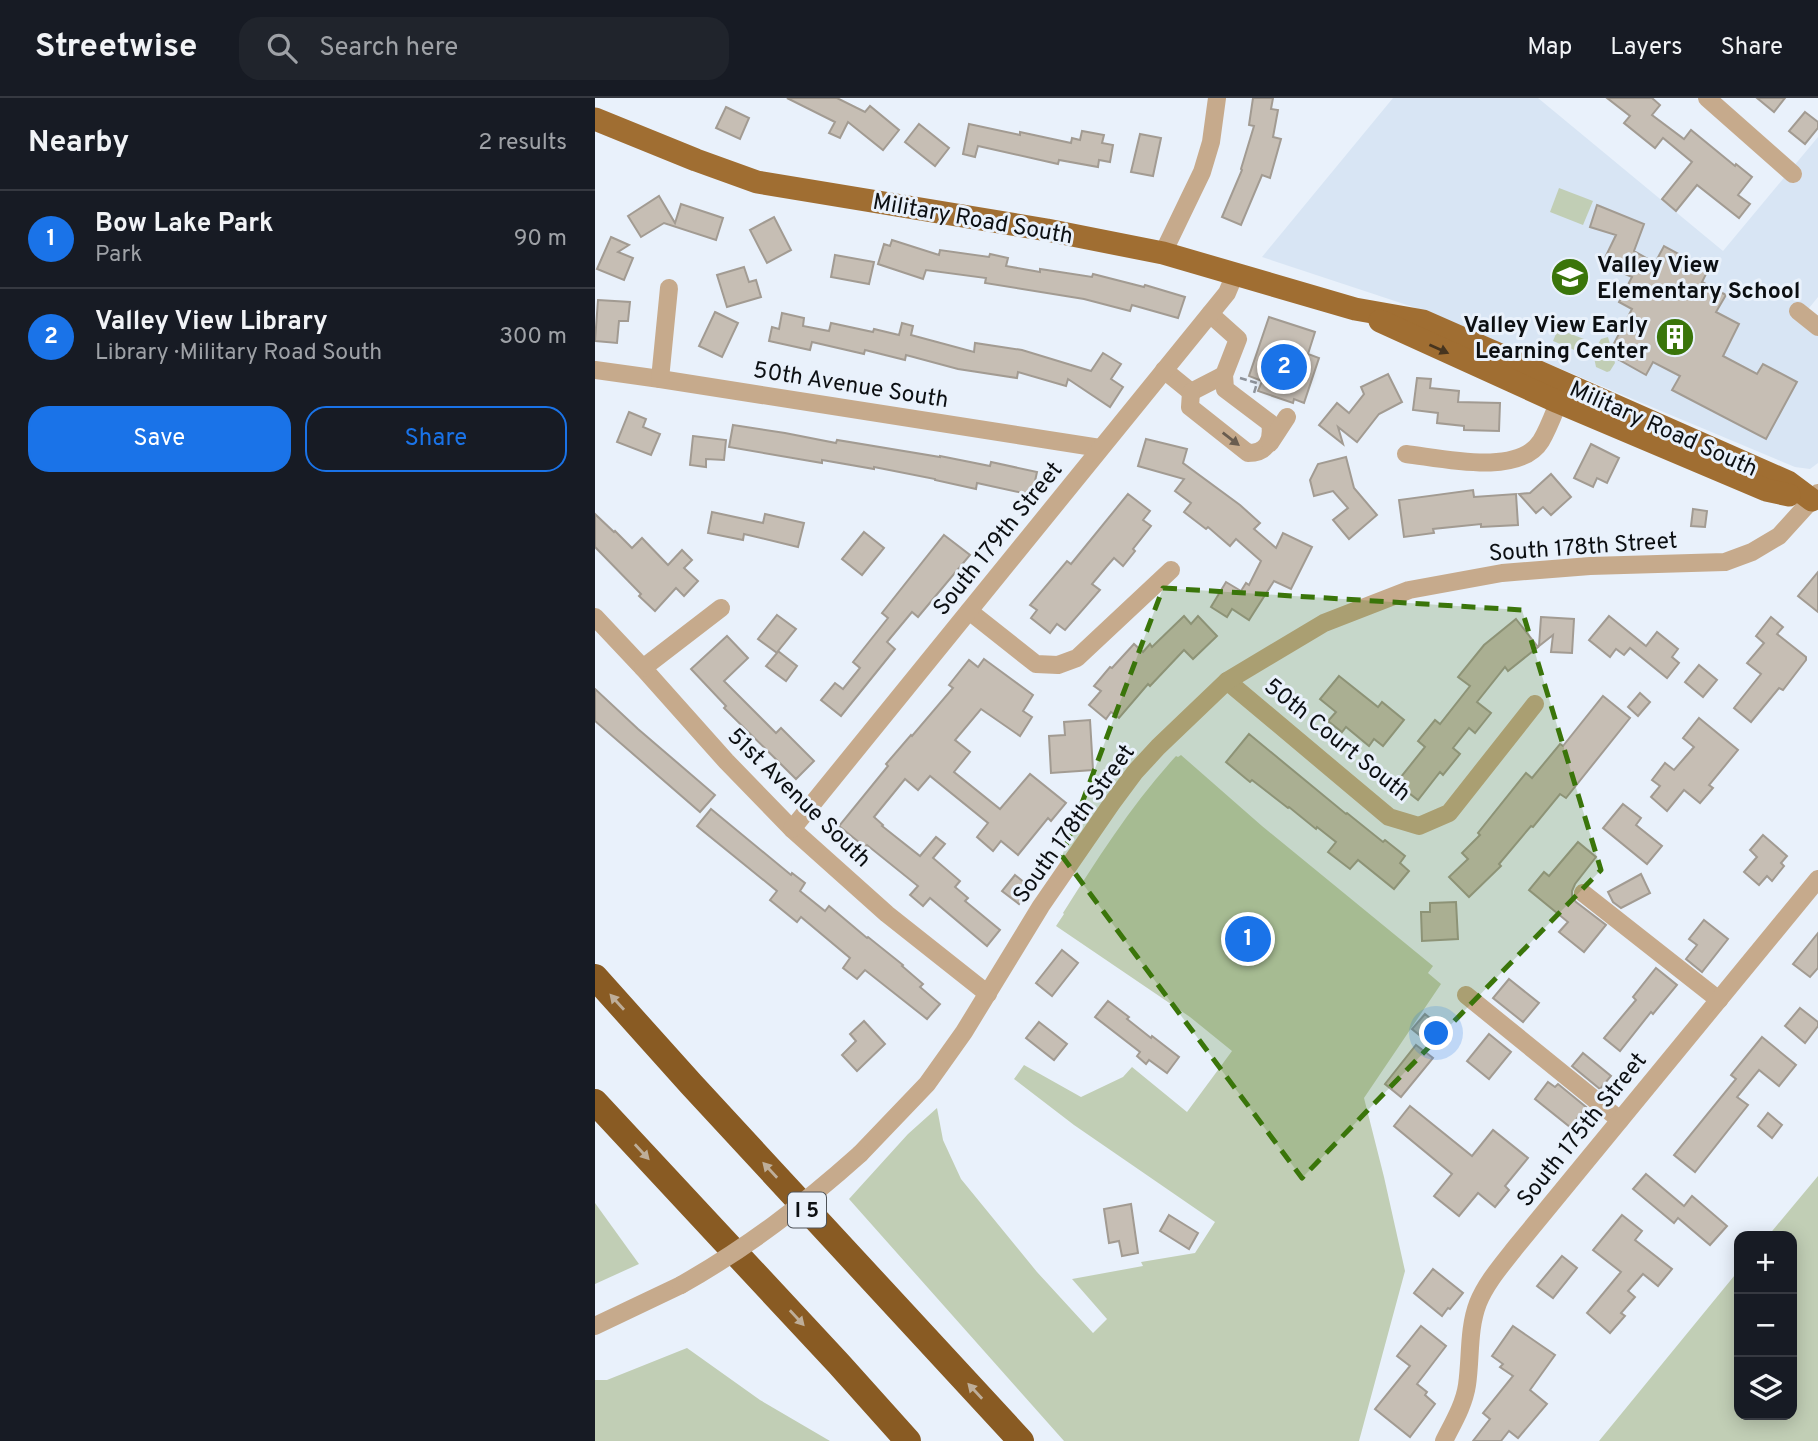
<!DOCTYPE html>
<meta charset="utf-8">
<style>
:root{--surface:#171b24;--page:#20242c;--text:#f1f3f6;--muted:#9ea1a6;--line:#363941;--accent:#1a73e8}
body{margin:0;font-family:Overpass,sans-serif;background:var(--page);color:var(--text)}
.controls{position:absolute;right:21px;bottom:21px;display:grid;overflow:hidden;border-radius:14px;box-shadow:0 4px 18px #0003}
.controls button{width:63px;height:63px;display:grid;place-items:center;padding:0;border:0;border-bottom:2px solid var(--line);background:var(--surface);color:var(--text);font:35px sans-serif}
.you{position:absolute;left:842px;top:936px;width:24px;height:24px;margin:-18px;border:5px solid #fff;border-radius:50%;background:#1a73e8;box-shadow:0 0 0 10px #1a73e833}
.badge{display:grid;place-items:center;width:46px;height:46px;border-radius:50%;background:var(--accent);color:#fff;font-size:23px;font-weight:700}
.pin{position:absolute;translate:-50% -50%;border:4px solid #fff;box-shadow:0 2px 7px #0006}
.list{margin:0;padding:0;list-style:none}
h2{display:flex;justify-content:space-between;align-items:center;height:91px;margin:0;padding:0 28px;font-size:30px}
h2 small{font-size:23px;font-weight:400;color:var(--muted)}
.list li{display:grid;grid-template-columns:46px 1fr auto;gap:21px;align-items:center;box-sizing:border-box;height:98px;padding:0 28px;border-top:2px solid var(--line)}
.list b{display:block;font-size:26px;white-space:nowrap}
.list p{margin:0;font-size:23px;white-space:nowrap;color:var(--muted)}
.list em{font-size:23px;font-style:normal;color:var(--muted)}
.actions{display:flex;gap:14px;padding:21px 28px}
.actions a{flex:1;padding:16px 0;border:2px solid var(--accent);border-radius:21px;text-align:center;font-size:24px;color:var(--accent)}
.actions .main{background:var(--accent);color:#fff}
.icon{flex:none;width:38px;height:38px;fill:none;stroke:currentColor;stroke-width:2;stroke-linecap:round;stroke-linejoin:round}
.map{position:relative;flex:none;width:1223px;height:1343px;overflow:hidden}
header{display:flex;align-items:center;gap:42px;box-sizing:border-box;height:98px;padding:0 35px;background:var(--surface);border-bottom:2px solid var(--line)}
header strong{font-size:33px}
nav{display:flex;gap:38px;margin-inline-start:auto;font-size:24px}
.search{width:490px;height:63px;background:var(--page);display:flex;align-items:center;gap:18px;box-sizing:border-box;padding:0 24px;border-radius:21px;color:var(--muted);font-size:26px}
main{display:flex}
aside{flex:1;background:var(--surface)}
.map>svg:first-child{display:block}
.built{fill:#d8e5f4}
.green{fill:#c1ceb5}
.building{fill:#c6beb4;stroke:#a29b92;stroke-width:2}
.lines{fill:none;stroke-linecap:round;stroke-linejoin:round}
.path{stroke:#8e939b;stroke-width:2.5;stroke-dasharray:7 3.5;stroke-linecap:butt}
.minor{stroke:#c6aa8c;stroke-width:18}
.major{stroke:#a06e32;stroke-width:23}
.highway{stroke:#895b23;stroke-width:26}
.minor-bridge{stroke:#c6aa8c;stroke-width:18}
.oneway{fill:#47351f}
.oneway2{fill:#695c4f}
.oneway3{fill:#beae9a}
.marked{fill:#3a750a;fill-opacity:0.2;stroke:#3a750a;stroke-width:5;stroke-dasharray:14 9;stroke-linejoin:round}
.labels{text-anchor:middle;stroke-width:6;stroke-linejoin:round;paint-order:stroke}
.shield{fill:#e9f1fb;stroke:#4e5358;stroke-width:2}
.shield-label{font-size:21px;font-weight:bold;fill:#0c0f12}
.street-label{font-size:23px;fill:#0c0f12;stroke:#e9f1fb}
.poi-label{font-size:23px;font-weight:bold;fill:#0c0f12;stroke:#e9f1fb;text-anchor:start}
</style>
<header>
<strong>Streetwise</strong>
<div class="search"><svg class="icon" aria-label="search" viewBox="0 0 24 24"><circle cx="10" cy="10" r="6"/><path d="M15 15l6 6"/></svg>Search here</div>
<nav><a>Map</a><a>Layers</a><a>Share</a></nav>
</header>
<main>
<aside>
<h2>Nearby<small>2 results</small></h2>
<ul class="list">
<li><span class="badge">1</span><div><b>Bow Lake Park</b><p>Park</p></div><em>90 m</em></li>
<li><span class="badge">2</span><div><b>Valley View Library</b><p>Library · Military Road South</p></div><em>300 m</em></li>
</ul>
<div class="actions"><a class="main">Save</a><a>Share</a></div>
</aside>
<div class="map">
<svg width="1223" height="1343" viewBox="0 0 1223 1343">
<rect width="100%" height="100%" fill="#e9f1fb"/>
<path class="built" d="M798,0H943L1128,153L1223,39V199L1206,220L1223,234V365L1215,371L1200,369L818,209L667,159Z"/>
<g class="green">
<path d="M964,90L998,103L988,127L955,114Z"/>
<path d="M963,231L989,241L984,254L958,243Z"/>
<path d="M1013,239L1020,265L1015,273L1012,274L1001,269L998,255L1006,241Z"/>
<path d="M586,657L667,728L838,868L833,875L846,886L769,1000L789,1079L810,1173L764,1343H469L254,1101L313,1036L342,1010L348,1042L366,1081L442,1174L498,1235L512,1221L477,1181L548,1168L546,1164L600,1155L620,1124L479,1027L419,981L429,967L486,999L528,979L537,969L592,1014L637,953L595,919L461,828L469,816L468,815C503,760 537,706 581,658L583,659Z"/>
<path d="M1223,1078V1343H1004L1144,1172V1317H1197V1138H1173Z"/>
<path d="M0,1105L44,1166L0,1186Z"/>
<path d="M92,1250L165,1302L235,1343H0V1282H12Z"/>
</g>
<g class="building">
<path d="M192,0H242L270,14L275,8L304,32L288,52L253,24L245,40L234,35L240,24Z"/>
<path d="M658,0H678L676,11L683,12L678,39L686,41L675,80L667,77L646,127L627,119L647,72L646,71L659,28L654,27Z"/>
<path d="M1012,0H1057L1065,7L1057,17L1089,41L1096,32L1140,68L1141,66L1157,79L1143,97L1155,106L1144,120L1102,87L1081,113L1067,101L1097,64L1068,40L1060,50L1029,25L1035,18Z"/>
<path d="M1162,0H1190L1179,14Z"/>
<path d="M131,9L154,20L145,41L121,30Z"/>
<path d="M1210,14L1223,24V30L1210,46L1194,33Z"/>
<path d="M324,26L354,50L340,68L310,44Z"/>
<path d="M374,26L425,37V34L476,45L477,40L485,42L487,33L509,37L507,45L518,47L515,64L504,62L503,69L464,62L463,66L383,48L380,59L368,56Z"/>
<path d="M545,36L566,40L558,78L536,74Z"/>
<path d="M64,98L80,125L86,106L128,120L121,142L69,125L46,139L33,118Z"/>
<path d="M1002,107L1049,126L1039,153L1060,165L1069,148L1113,172L1107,184L1131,197L1121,214L1144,226L1128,258L1162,276L1168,266L1202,284L1171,341L1077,292L1085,278L1058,264L1051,277L1021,260L1023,255L1016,251L1037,211L1024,204L1037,179L1007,166L1021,137L995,129Z"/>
<path d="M179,119L196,152L172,165L155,132Z"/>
<path d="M16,139L34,147L23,154L38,160L29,182L2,171Z"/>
<path d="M297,142L344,157L345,152L394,159L395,156L413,160L411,168L445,174V171L497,179L498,176L549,189L550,187L590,199L583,220L537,207L535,213L489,201L390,185L391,180L331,172L328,181L283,166L289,146L295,148Z"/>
<path d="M240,157L279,164L274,186L236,179Z"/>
<path d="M149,169L154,184L161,182L166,199L132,209L122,177Z"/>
<path d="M3,202L35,204L33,223H24L22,245L0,243Z"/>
<path d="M120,214L143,225L127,259L104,248Z"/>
<path d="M187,215L209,220L208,228L234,233L236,225L278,234L279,231L304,237L307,225L318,228L316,237L379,254L380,245L427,252L496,273L508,255L526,266L516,281L528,289L515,309L473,281L471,288L423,274L422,280L363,271L311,257L310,262L270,252L269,256L217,244L215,252L174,243L177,229L184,231Z"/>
<path d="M674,219L720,234L713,256L724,260L709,305L699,301L698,305L663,293L667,283L654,278Z"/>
<path d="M793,276L807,304L784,316L762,344L743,329L748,346L724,327L742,305L754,315L769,296L766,289Z"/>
<path d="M822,280L836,281L835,290L864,293L863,304L905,305L904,333L869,332V328L842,325L843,315L818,312Z"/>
<path d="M34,314L51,321L48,329L65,336L56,357L22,344Z"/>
<path d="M138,327L190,335L241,345L242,342L345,359V358L395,368L396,364L442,374L437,397L382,385L381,391L340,382V381L279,369V371L227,362V365L134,349Z"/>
<path d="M98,338L131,342L129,362L111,361V369L95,367Z"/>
<path d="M551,341L592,351L588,365L645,407L665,425L659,431L681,450L688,435L717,449L696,491L679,483L654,522L637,511L632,519L616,509L631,484L646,493L651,485L654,487L666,463L641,441L635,448L613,429L611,431L589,414L596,405L580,393L589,381L543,368Z"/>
<path d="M996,346L1024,360L1012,385L1002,380L998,389L979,380Z"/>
<path d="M751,359L759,390L782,417L754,441L738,422L753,410L738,393L719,398L715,382L723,366Z"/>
<path d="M956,376L976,399L956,417L948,409L941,415L924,396L935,395Z"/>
<path d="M878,392L879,399L921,396L923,427L886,429V426L838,431L839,435L809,439L804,402Z"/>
<path d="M533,396L555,413L548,422L556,428L538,451L540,453L528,468L519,460L512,468L497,486L505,492L470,532L462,526L455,535L436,520L442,512L435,507L472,463L476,466Z"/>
<path d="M1098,411L1112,413L1110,429L1096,428Z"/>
<path d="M117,414L168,425L170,416L209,425L203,449L149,436L148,442L113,435Z"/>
<path d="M0,416L19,434L20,433L37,450L47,440L73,467L87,452L97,462L89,470L103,483L89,498L81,490L60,513L44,498L46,496L0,449Z"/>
<path d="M269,434L289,450L267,477L247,461Z"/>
<path d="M349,437L375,457L323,519L317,514L292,544L300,551L246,618L226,602L240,585L248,591L265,570L258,564L293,520L287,515Z"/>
<path d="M1223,474V514L1203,498Z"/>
<path d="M182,517L201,531L183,553L202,568L191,583L171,568L182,555L163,541Z"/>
<path d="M589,518L596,526L603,518L622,538L598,561L589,552L555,588L553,586L524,620L516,614L511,621L494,607L506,593L499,588L515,569L517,570L539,546L548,554L555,546L557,549Z"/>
<path d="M1014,518L1051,548L1062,534L1083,551L1077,559L1084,565L1072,580L1035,550L1029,557L1021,551L1015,559L994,542Z"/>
<path d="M946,519L979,521L977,555L956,554L958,537L944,548Z"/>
<path d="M1176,519L1188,529L1182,536L1211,559V562L1188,592L1184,590L1156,624L1139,610L1166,576L1152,565L1169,545L1161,538Z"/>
<path d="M921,521L943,549L913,573L910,569L882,604L896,615L880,635L874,630L858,650L865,656L848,677L845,674L823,702L801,685L830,649L823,643L840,622L845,626L875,588L863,579L889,547Z"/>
<path d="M132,538L153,560L129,583L181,635L186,630L219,663L201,681L129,610L131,608L96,571Z"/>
<path d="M389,561L438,597L428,613L437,619L425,638L386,611L360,642L375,654L359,674L405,711L435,676L471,705L456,723L453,720L423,757L406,743L398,753L382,739L393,725L335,678L323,692L310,681L279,719L288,727L287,728L325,758L341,739L350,746L338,760L365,783L360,789L373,800L370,803L405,832L392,848L335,800L328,808L315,797L323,788L272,747L270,749L244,728L293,668L291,666L316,637L317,638L358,590L354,587L374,562L383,569Z"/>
<path d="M1104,567L1122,582L1108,599L1090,584Z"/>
<path d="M744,578L783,609L787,604L809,622L788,648L779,641L774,648L751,629L747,634L733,623L741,614L725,601Z"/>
<path d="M0,591L43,631L120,697L105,714L0,623Z"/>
<path d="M1045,595L1055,604L1043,618L1033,609Z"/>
<path d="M1008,598L1035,620L971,700L965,696L938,729L936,728L904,766L906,768L874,799L854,779L873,761L867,755L885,737L883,735L931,675L937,680L965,646L968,648Z"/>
<path d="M1104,620L1143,652L1114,687L1118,690L1105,705L1089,692L1072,713L1056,699L1065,688L1057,682L1070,665L1079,672L1099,649L1088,640Z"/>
<path d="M495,622L498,672L456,675L454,638L470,637L469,624Z"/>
<path d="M654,636L751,716L752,715L788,744L790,742L810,758L805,765L814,773L799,791L763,762L755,771L733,754L741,744L722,729L721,731L694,709L693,710L657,682L655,684L631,664Z"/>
<path d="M1028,706L1046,720L1041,727L1067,748L1052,766L1008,730Z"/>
<path d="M116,711L196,777L197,775L210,785L205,793L230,813L234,808L272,840L273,839L308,867L307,868L328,886L325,889L345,906L332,921L270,872L262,881L248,870L255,860L206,819L202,824L175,802L182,793L102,728Z"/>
<path d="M1168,737L1192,758L1186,765L1189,768L1177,783L1172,778L1164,787L1149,774L1162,759L1155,752Z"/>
<path d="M983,744L1001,759L980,786L977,793V799L981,804L1011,827L989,854L964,834L973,824L934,792L949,774L954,778Z"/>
<path d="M1046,776L1055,795L1026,810L1018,804L1013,794Z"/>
<path d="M420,777L436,790L424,806L407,793Z"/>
<path d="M861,804L863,841L827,843L826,814H835V805Z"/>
<path d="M1109,822L1133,841L1107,874L1091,861L1102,847L1094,841Z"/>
<path d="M1223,835V870L1215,879L1198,866Z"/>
<path d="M467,852L483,865L457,898L441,885Z"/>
<path d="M1061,870L1082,887L1058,916L1056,914L1025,953L1009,940L1041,902L1038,899Z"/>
<path d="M914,881L944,905L928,924L898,900Z"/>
<path d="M513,903L534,919L532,921L556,940L557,938L584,959L572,975L554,962L551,966L542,958L545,954L500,919Z"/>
<path d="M1205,910L1223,924V928L1210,945L1190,928Z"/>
<path d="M830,916L846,929L833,944L817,931Z"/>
<path d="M269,923L290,946L262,973L247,957L261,943L255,936Z"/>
<path d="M444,924L472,946L459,962L431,940Z"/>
<path d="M894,936L916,954L894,981L872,963Z"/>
<path d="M1167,939L1201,967L1184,988L1164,972L1142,999L1153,1007L1100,1074L1079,1057L1141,981L1136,977Z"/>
<path d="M821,947L838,960L806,999L790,986Z"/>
<path d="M988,955L1016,978L1005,991L977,968Z"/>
<path d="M953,984L960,989L963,986L991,1009L975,1029L940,1001Z"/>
<path d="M815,1008L877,1058L898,1032L933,1060L910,1088L914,1092L900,1109L883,1095L864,1118L839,1098L857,1076L799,1028Z"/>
<path d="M1173,1015L1187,1027L1177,1040L1163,1028Z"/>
<path d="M1051,1076L1089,1108L1097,1098L1132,1128L1115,1147L1083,1120L1079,1125L1038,1091Z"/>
<path d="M536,1106L543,1155L527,1158L524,1143L514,1145L509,1111Z"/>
<path d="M574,1117L603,1135L594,1151L565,1133Z"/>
<path d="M1027,1117L1047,1133L1040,1142L1077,1171L1063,1188L1048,1176L1033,1193L1040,1199L1026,1215L1030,1218L1015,1235L992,1215L1026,1174L998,1152Z"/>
<path d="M967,1158L982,1170L958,1200L942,1188Z"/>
<path d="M838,1171L868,1195L855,1211L853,1210L847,1218L819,1195Z"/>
<path d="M826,1228L851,1248L822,1286L832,1294L830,1297L840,1306L815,1339L780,1311L815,1268L802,1258Z"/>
<path d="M918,1228L960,1257L935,1292L952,1306L923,1340L914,1333L906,1343H878L895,1321L888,1315L918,1278L905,1269L908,1266L897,1258Z"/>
</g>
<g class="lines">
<path class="path" d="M645,280L662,285L659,295"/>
<g class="minor">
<path d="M1112,0L1198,76"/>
<path d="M568,155L607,74L616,44L622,0"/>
<path d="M1203,213L1223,229"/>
<path d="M0,272L65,281L505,350"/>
<path d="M569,272L596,294L629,277"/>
<path d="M65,281L74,190"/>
<path d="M596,294L595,309L653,355C672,355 678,342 675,325L630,291L629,277L643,241L615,216"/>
<path d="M675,345L692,319"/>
<path d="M811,356C846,360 924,379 946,343C955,328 961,309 968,293"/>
<path d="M374,513L441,566L463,567L482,560L576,472"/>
<path d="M0,519L48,570L131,663L197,731L292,816L393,896"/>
<path d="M48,570L126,510"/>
<path d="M632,583L794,719L824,728L854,715L940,606"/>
<path d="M197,731L632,195L640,176"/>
<path d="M988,795L1124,902"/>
<path d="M871,897L1025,1022"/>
<path d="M265,1056L332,986L369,934L446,808L517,705L540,674L563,649L632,583L729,525L814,492L907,475L995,468L1130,464L1157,454L1184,438L1223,395"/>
<path d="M0,1228L86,1187"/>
<path d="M849,1343C858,1325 869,1307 872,1287C876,1260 873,1231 883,1205C891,1185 906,1168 920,1150L1223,781"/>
</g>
<g class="major">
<path d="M0,21L101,62L162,84L452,132L568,155L760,211L828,223L1193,384L1217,402"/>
<path d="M785,223L963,304L1171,392L1194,397"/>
</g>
<g class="highway">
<path d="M0,879L96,986L426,1343"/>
<path d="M0,1004L244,1266L313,1343"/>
</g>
<path class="minor-bridge" d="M86,1187C153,1149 208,1107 265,1056"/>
</g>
<defs><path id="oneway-solid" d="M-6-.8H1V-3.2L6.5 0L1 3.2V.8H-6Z" transform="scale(1.75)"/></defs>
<use class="oneway" href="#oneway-solid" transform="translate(844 251) rotate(24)"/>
<use class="oneway2" href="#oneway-solid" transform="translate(636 341) rotate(38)"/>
<g class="oneway3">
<use href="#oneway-solid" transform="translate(22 904) rotate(-132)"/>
<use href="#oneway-solid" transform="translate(47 1054) rotate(47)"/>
<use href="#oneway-solid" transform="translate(175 1072) rotate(-133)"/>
<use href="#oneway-solid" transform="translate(202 1220) rotate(47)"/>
<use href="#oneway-solid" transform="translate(380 1293) rotate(-133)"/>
</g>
<path class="marked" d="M568,490L927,512L1006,772L707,1080L467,758Z"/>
<defs>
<g id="school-disc" transform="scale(2.0125)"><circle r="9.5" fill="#3a750a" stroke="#e9f1fb"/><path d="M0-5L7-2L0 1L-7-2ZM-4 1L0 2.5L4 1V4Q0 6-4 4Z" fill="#fff"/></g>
<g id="building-disc" transform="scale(2.0125)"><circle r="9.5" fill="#3a750a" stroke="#e9f1fb"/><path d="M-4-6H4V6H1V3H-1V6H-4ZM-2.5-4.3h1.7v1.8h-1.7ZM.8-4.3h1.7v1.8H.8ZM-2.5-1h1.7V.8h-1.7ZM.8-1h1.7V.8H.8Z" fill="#fff"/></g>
</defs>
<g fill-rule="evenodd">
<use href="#school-disc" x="975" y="179"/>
<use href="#building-disc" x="1080" y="239"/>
</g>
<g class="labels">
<rect class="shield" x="193" y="1094.5" width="38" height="35" rx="5"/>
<g class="shield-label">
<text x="212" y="1119">I 5</text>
</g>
<g class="street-label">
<text transform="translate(378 120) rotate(10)" y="8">Military Road South</text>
<text transform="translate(256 286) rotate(9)" y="8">50th Avenue South</text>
<text transform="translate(1069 330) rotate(24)" y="8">Military Road South</text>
<text transform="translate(402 440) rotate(-51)" y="8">South 179th Street</text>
<text transform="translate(988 448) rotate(-4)" y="8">South 178th Street</text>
<text transform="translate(743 641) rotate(39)" y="8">50th Court South</text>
<text transform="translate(205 699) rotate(44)" y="8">51st Avenue South</text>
<text transform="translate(478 725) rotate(-54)" y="8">South 178th Street</text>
<text transform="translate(986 1031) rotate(-51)" y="8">South 175th Street</text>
</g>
<g class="poi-label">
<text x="1002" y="174">Valley View<tspan x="1002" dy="26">Elementary School</tspan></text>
<text x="1053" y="234" text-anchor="end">Valley View Early<tspan x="1053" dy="26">Learning Center</tspan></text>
</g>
</g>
</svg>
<div class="controls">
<button>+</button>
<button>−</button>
<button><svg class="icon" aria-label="layers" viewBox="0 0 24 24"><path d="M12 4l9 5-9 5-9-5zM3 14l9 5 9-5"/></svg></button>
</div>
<div class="you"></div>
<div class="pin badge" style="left:653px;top:841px">1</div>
<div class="pin badge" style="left:689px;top:269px">2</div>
</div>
</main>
